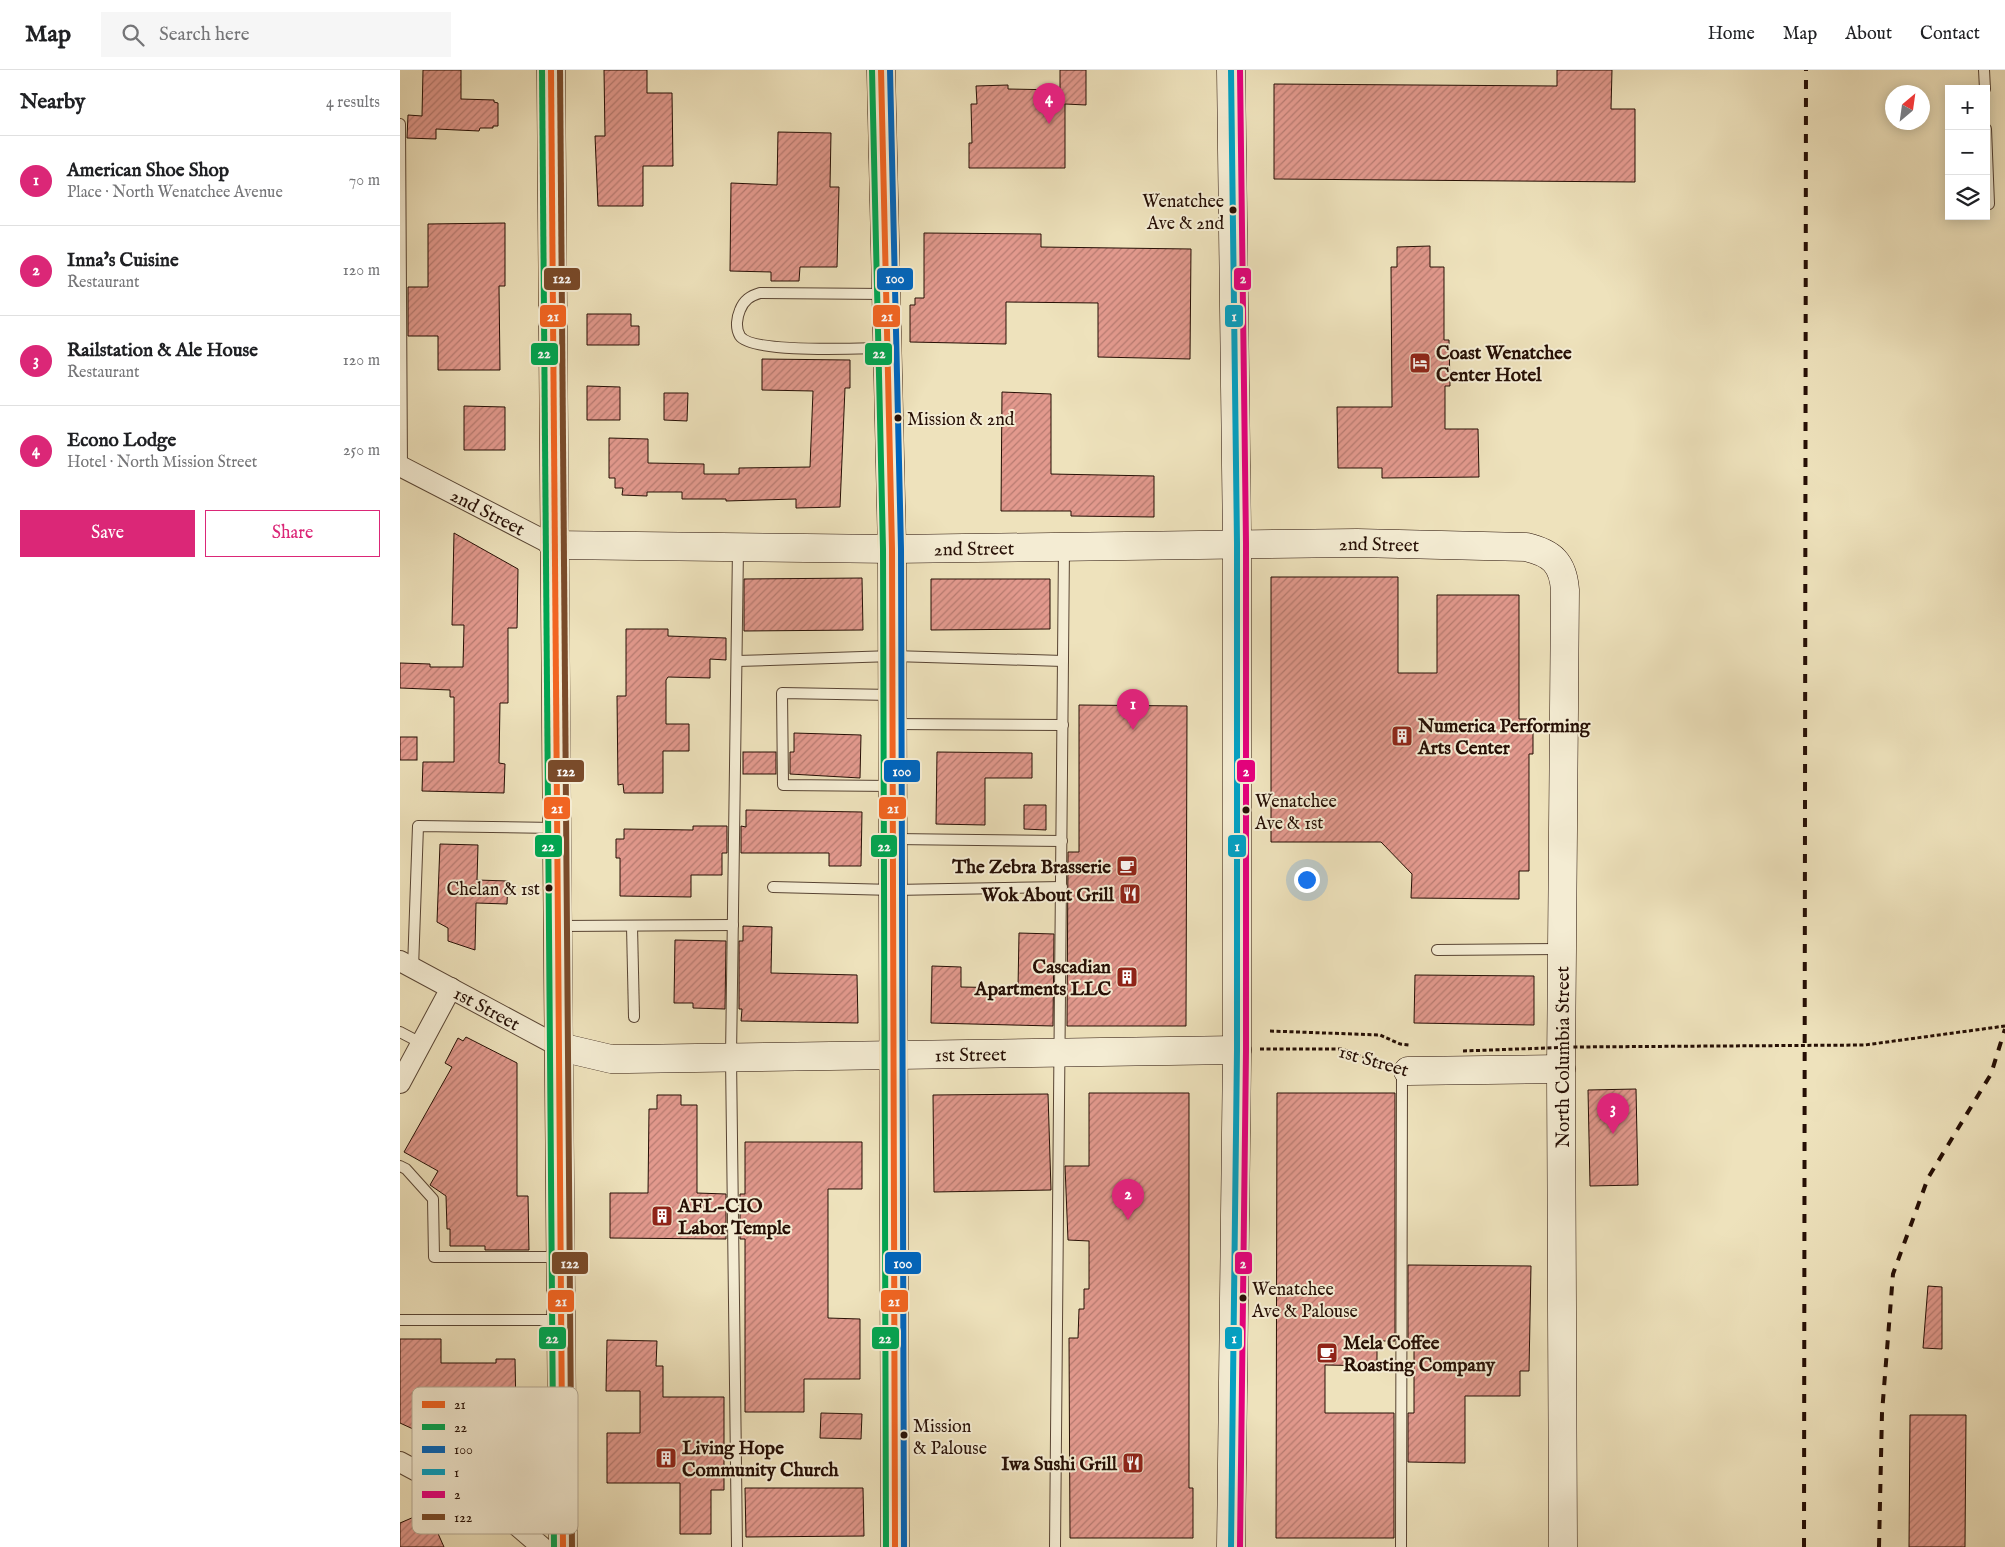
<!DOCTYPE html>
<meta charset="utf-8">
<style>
:root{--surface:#fff;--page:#f6f6f6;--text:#202124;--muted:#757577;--line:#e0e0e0;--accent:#db2777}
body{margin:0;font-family:"IM FELL English",serif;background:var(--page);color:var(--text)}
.controls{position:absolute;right:15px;top:15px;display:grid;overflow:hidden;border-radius:0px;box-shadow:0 2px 12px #0003}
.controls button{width:45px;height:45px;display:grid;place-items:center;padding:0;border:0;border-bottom:1px solid var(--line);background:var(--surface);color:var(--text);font:25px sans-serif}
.compass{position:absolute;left:1485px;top:15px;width:45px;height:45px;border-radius:50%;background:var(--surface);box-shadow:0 2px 12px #0003;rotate:29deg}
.you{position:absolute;left:906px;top:809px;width:18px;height:18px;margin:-12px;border:4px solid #fff;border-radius:50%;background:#1a73e8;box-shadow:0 0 0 8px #1a73e833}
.badge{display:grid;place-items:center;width:32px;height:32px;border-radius:50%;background:var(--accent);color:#fff;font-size:16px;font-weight:700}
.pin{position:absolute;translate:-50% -41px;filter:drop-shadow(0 1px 2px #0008)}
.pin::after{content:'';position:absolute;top:26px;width:18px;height:15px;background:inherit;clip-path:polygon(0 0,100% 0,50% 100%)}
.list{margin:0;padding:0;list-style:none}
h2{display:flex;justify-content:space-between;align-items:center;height:65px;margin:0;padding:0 20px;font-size:21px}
h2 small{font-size:16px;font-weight:400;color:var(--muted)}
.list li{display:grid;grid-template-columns:32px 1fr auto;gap:15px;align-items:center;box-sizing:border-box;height:90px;padding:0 20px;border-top:1px solid var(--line)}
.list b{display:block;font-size:19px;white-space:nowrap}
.list p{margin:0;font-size:16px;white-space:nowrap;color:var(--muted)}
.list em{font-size:16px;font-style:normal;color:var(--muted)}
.actions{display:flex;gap:10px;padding:15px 20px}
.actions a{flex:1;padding:11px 0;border:1px solid var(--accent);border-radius:0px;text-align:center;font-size:18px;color:var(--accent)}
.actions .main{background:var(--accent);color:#fff}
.icon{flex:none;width:28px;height:28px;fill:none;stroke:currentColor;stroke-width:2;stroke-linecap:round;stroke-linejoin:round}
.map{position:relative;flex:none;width:1605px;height:1477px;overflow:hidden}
header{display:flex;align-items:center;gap:30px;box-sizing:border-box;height:70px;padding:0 25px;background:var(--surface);border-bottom:1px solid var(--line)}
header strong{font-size:24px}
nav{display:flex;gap:28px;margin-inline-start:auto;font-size:18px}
.search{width:350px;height:45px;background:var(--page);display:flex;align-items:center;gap:12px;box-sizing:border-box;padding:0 18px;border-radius:0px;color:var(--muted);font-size:19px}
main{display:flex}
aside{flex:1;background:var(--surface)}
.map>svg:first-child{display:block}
.building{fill:url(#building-hatch);stroke:#260f05}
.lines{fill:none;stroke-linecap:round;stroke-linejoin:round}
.lane-casing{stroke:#584433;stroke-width:12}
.street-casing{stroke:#584433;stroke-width:22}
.secondary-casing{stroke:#260f05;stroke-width:29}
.primary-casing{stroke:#260f05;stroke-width:29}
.path{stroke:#260f05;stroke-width:3;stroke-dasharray:4 2.5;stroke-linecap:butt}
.lane{stroke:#f4ecd3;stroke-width:10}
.street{stroke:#f4ecd3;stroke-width:20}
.secondary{stroke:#f4ecd3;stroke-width:28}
.primary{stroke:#e7c17e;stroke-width:28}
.rail{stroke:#260f05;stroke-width:4;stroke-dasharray:9 9;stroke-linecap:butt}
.path-bridge{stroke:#260f05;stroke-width:3;stroke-dasharray:4 2.5;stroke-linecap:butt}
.bus-1-casing{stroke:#f4ecd3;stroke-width:10}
.bus-2-casing{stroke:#f4ecd3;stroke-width:10}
.bus-3-casing{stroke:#f4ecd3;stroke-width:10}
.bus-4-casing{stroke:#f4ecd3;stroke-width:10}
.bus-5-casing{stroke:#f4ecd3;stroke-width:10}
.bus-6-casing{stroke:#f4ecd3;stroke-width:10}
.bus-1{stroke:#f26522;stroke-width:6}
.bus-2{stroke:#00a651;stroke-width:6}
.bus-3{stroke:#0065bd;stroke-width:6}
.bus-4{stroke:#02a1c4;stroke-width:6}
.bus-5{stroke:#e5007d;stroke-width:6}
.bus-6{stroke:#7a4b2a;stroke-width:6}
.bus-dot{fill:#260f05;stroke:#f4ecd3;stroke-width:2}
.labels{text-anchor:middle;stroke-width:4;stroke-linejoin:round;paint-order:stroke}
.bus-label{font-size:18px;fill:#260f05;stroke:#f4ecd3;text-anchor:start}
.poi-label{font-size:19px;font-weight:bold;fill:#260f05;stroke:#f4ecd3;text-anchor:start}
.street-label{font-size:19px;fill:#260f05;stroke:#f4ecd3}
.key{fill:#f4ecd3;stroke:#b6aa95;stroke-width:1}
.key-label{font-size:14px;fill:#260f05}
.line-badge{stroke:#f4ecd3;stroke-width:2}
.badge-label{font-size:14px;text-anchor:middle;font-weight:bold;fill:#fff}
</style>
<header>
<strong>Map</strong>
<div class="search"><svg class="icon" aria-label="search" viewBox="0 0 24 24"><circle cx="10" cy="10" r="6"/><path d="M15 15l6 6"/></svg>Search here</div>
<nav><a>Home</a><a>Map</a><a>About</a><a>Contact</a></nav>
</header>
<main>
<aside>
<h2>Nearby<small>4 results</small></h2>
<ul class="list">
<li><span class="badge">1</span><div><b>American Shoe Shop</b><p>Place · North Wenatchee Avenue</p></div><em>70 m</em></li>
<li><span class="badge">2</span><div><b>Inna's Cuisine</b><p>Restaurant</p></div><em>120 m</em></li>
<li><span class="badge">3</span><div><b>Railstation &amp; Ale House</b><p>Restaurant</p></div><em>120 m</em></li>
<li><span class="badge">4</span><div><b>Econo Lodge</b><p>Hotel · North Mission Street</p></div><em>250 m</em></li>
</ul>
<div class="actions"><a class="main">Save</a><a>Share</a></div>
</aside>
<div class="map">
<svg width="1605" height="1477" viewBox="0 0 1605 1477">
<defs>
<pattern id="building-hatch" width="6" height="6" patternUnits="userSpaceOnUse" patternTransform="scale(1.25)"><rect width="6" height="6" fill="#e2998d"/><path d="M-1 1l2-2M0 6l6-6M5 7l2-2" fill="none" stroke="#b77b71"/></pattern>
</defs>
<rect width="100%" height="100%" fill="#eee2bc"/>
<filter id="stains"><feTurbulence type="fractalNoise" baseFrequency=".004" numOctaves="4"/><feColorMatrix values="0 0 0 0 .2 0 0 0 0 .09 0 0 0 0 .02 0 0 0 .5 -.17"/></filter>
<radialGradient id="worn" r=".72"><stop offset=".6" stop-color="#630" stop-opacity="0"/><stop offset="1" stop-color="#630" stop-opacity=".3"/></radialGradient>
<g class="building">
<path d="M23,0H61V29L94,30V32L98,33V56H93V58H80L79,61L36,59V69L7,68L8,45L22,46Z"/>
<path d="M204,0H247V23H272L273,96H243V136H198L195,66H205Z"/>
<path d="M660,0H686V35L665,34V98H569V73H572L571,34H577L576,16L608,15V19L660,20Z"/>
<path d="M1157,0H1212L1211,39H1235V112L874,109V14L1157,16Z"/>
<path d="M378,62L431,63L430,117H439L437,197H400L399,211H371V202L330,201L331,113L377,115Z"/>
<path d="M105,153V216H99L100,300H38V266H8V217H28V154Z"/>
<path d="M524,163L641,164V177L791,179L790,289L698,287V233L606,232V274L510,272V235H515V228H524Z"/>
<path d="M1030,176V197H1044V270H1049L1050,316H1045V359H1078L1079,407L982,408V398H938L937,337H992L991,197H997V177Z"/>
<path d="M187,244H231V256H239V275H187Z"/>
<path d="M362,289L450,290V318H445L440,437L396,438V429L326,431V429H282V422H247V426L222,425L223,418H215V408H209V368L248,369V393L304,394V404H339V398L410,397L413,321L362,320Z"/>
<path d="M187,316L220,317V350H187Z"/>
<path d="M602,322L651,324V404L754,406V447L671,446V441H601Z"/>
<path d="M264,323H288L287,351L264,350Z"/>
<path d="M64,336L105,337V380H64Z"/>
<path d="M54,463L118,499L117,558H108V633H100L99,693L105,694L104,723L22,721L23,692H54V627H50V620L0,618V593L30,594V597H63L64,555H52Z"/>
<path d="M871,507H998V603H1037V525H1119V649H1133V684H1129V801H1119V829L1011,828L1012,804L981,772H871Z"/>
<path d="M462,508L463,560L344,561V509Z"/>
<path d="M531,509H650V559L531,560Z"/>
<path d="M226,559H268V566L326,568V590L310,589V608L268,607L266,610V654H289V681H263V723H224L223,714L218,715L217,626H226Z"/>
<path d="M679,635L787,636L786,956H667L668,782H679Z"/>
<path d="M394,663L461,665L460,708L390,704V682H394Z"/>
<rect x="0" y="667" width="17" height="23"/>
<rect x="343" y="682" width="33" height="22"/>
<path d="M537,682L632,683V708H585V755L536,754Z"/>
<path d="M624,735H646V760L624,759Z"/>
<path d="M346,740L462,742L461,796H429V783H341V756L346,757Z"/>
<path d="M293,756H327V783H322V805H291V827L220,826V788H216V769H224V759L293,760Z"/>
<path d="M40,774L78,775L77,810L108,811L107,834L76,833L75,880L48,871V858L37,852Z"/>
<path d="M343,856L372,857L371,903L457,905L458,953L341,951L342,939H339V871H343Z"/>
<path d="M619,863L654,864L653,956L531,953L532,896L561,897V917L618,918Z"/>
<path d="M275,870L326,871L325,939L293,938V933H274Z"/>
<path d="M1015,905L1134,906V955L1014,953Z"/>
<path d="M66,967L117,993V1126H128L129,1180H85V1176H50V1159H47L46,1126L30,1115L38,1101L4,1082L52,997L45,993L58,968L63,971Z"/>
<path d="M1236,1019L1238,1115L1190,1116L1188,1020Z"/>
<path d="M689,1023H789V1418H793V1468H670L669,1268H678L679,1239H684V1219H689V1171L668,1170L665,1096H689Z"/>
<path d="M877,1023H995V1271H977V1296L925,1295V1343H994V1468H876Z"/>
<path d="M648,1024L651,1120L534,1122L533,1025Z"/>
<path d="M257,1025H281V1035H297V1123L326,1124V1169L210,1168V1123H248L249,1039H257Z"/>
<path d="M345,1072H462V1119H428V1248L460,1249V1309H404V1342H345V1169H340V1124H345Z"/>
<path d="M1008,1195L1131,1196L1129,1301H1120V1326H1065V1393L1008,1392V1343H1014V1272H1008Z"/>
<path d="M1528,1216L1542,1217V1279L1523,1278Z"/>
<path d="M0,1269H41V1293H96V1289H115L116,1341H56V1360H47L37,1370L0,1353Z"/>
<path d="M207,1270L257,1271L256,1296H263V1327H324V1420H311V1464H280V1413H207V1363H240V1321H206Z"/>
<path d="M421,1343L462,1344L461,1369L420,1368Z"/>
<path d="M1510,1345H1566L1565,1477H1509Z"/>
<path d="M345,1418H463L464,1466L346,1467Z"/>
<path d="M28,1441L44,1477H0V1453Z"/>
</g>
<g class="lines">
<g class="lane-casing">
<g id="lane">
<path d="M1584,0L1585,19"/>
<path d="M0,54L2,399"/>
<path d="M1586,59L1589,134"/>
<path d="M485,224L360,223C350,226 344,230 340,240C337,247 335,258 340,266C352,284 462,278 487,278"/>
<path d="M337,591L493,586L663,591"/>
<path d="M492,625L382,623L383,715L492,716"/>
<path d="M494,654L663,655"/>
<path d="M495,769L662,771"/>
<path d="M373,817L494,820L662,817"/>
<path d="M159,856L333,855"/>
<path d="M232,856L234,947"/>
<path d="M1037,880L1161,879"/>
<path d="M13,898L18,756L155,758"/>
<path d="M0,962L21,973"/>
<path d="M0,1096L6,1099L33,1129L34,1187H159"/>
<path d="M0,1250H161"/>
<path d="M337,1477L331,987L338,478"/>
<path d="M655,1477L664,477"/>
<path d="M1001,1477L1002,1000"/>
</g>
</g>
<g class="street-casing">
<g id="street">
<path id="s1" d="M0,396L153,475"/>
<path id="s2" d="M0,891L160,977"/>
<path d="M0,1013L51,918"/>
<path d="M0,1392L114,1453L142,1477"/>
</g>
</g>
<g class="secondary-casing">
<g id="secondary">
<path id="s3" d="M153,475L492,479L957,473L1126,477C1152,483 1163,493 1165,520L1161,999L1163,1477"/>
<path id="s4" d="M160,977L211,989H228L837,980"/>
<path d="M1008,1001L1161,999"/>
<path d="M831,1477L837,980V473L831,0"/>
</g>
</g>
<g class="primary-casing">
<g id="primary">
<path d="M151,0C153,492 160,985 163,1477"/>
<path d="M481,0L492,479L495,1477"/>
</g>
</g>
<g class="path">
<path d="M870,961L980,965L1000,974L1009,975"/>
<path d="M860,979H942L986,995"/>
</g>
<use href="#lane" class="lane"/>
<use href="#street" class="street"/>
<use href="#secondary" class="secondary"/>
<use href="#primary" class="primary"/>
<g class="rail">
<path d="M1404,1477L1406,0"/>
<path d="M1479,1477L1482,1343L1493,1204L1528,1108L1591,1004L1605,959"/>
</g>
<path class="path-bridge" d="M1063,981L1173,977L1465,975L1605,956"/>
<g class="bus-1-casing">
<g id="bus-1">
<path d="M151,0L163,1477"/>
<path d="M481,0L492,479L495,1477"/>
</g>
</g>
<g class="bus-2-casing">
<g id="bus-2">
<path d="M142,0L154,1477"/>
<path d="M472,0L483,479L486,1477"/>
</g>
</g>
<g class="bus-3-casing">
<path id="bus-3" d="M490,0L501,479L504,1477"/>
</g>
<g class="bus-4-casing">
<path id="bus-4" d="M831,0L837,473V980L831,1477"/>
</g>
<g class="bus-5-casing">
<path id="bus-5" d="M840,1477L846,980V473L840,0"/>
</g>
<g class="bus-6-casing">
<path id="bus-6" d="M160,0L172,1477"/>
</g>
<use href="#bus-1" class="bus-1"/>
<use href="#bus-2" class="bus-2"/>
<use href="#bus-3" class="bus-3"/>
<use href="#bus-4" class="bus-4"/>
<use href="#bus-5" class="bus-5"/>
<use href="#bus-6" class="bus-6"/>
</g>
<defs>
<g id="hotel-square" transform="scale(1.125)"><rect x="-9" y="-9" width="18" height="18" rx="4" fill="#8f2418" stroke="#f4ecd3"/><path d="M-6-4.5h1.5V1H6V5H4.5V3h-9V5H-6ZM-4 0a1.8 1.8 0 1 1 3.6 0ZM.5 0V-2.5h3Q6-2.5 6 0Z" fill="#fff"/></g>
<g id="building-square" transform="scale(1.125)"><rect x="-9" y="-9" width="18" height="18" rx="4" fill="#8f2418" stroke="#f4ecd3"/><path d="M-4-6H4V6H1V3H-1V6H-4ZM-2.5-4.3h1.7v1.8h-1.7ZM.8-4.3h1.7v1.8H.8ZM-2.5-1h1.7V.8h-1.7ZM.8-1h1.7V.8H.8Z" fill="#fff"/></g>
<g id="cafe-square" transform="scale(1.125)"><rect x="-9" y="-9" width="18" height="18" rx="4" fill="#8f2418" stroke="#f4ecd3"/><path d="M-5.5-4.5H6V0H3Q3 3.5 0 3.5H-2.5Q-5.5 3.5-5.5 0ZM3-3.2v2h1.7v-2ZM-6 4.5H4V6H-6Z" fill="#fff"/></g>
<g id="restaurant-square" transform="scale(1.125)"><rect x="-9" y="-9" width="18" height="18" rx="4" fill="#8f2418" stroke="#f4ecd3"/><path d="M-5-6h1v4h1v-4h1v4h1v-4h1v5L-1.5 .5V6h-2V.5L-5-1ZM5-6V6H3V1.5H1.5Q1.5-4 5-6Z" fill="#fff"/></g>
</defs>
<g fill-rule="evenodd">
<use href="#hotel-square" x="1020" y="293"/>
<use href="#building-square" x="1002" y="666"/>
<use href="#cafe-square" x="727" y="796"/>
<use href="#restaurant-square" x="730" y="824"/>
<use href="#building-square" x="727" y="907"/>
<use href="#building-square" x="262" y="1146"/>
<use href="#cafe-square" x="927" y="1283"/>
<use href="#building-square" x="266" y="1388"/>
<use href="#restaurant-square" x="733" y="1393"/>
</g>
<g class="bus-dot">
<circle cx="833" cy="140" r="4.5"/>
<circle cx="498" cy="348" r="4.5"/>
<circle cx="846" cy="740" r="4.5"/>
<circle cx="149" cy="818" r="4.5"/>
<circle cx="843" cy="1228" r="4.5"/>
<circle cx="504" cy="1365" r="4.5"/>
</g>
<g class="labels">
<g class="bus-label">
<text x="824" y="137" text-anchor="end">Wenatchee<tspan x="824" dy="22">Ave &amp; 2nd</tspan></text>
<text x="507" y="355">Mission &amp; 2nd</text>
<text x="855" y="737">Wenatchee<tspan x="855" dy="22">Ave &amp; 1st</tspan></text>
<text x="140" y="825" text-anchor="end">Chelan &amp; 1st</text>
<text x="852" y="1225">Wenatchee<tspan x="852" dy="22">Ave &amp; Palouse</tspan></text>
<text x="513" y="1362">Mission<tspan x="513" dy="22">&amp; Palouse</tspan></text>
</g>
<g class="poi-label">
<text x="1036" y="289">Coast Wenatchee<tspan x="1036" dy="22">Center Hotel</tspan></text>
<text x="1018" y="662">Numerica Performing<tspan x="1018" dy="22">Arts Center</tspan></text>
<text x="711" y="803" text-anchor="end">The Zebra Brasserie</text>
<text x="714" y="831" text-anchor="end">Wok About Grill</text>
<text x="711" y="903" text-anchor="end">Cascadian<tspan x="711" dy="22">Apartments LLC</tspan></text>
<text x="278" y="1142">AFL-CIO<tspan x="278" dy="22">Labor Temple</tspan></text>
<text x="943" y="1279">Mela Coffee<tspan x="943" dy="22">Roasting Company</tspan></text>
<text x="282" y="1384">Living Hope<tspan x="282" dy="22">Community Church</tspan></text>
<text x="717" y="1400" text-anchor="end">Iwa Sushi Grill</text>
</g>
<g class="street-label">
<text dy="7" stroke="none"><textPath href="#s1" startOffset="99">2nd Street</textPath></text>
<text dy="7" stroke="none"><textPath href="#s3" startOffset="826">2nd Street</textPath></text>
<text dy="7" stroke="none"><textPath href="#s3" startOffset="421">2nd Street</textPath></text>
<text dy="7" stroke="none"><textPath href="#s2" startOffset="99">1st Street</textPath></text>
<text dy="7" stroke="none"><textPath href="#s4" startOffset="412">1st Street</textPath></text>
<text transform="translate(1162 987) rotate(-90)" y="7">North Columbia Street</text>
<text transform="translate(974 990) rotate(16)" y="7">1st Street</text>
</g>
</g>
<rect x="12" y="1317" width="166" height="147" rx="8" class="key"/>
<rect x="22" y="1331" width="23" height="7" fill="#f26522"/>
<rect x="22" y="1354" width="23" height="6" fill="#00a651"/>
<rect x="22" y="1376" width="23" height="7" fill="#0065bd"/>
<rect x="22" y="1399" width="23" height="6" fill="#02a1c4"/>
<rect x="22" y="1421" width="23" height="7" fill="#e5007d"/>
<rect x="22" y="1444" width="23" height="6" fill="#7a4b2a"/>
<g class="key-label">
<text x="54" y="1339">21</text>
<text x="54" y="1362">22</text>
<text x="54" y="1384">100</text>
<text x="54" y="1407">1</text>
<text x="54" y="1429">2</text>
<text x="54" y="1452">122</text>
</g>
<g class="line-badge">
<rect x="476" y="197" width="38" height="24" rx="5" fill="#0065bd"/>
<rect x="833" y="197" width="19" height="24" rx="5" fill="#e5007d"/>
<rect x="143" y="197" width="38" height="24" rx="5" fill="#7a4b2a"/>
<rect x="472" y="234" width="29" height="24" rx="5" fill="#f26522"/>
<rect x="824" y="234" width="20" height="24" rx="5" fill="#02a1c4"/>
<rect x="139" y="234" width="28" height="24" rx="5" fill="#f26522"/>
<rect x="464" y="272" width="29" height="24" rx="5" fill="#00a651"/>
<rect x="130" y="272" width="29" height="24" rx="5" fill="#00a651"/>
<rect x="483" y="689" width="38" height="24" rx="5" fill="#0065bd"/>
<rect x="836" y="689" width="20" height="24" rx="5" fill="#e5007d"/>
<rect x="147" y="689" width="38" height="24" rx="5" fill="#7a4b2a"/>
<rect x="478" y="726" width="29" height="24" rx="5" fill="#f26522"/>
<rect x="143" y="726" width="28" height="24" rx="5" fill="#f26522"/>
<rect x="470" y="764" width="28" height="24" rx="5" fill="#00a651"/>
<rect x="134" y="764" width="29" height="24" rx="5" fill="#00a651"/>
<rect x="827" y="764" width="20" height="24" rx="5" fill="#02a1c4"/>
<rect x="484" y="1181" width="38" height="24" rx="5" fill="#0065bd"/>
<rect x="151" y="1181" width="38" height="24" rx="5" fill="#7a4b2a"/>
<rect x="834" y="1181" width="19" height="24" rx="5" fill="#e5007d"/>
<rect x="480" y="1219" width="29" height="24" rx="5" fill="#f26522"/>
<rect x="147" y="1219" width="28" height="24" rx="5" fill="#f26522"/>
<rect x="471" y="1256" width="29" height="24" rx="5" fill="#00a651"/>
<rect x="138" y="1256" width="29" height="24" rx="5" fill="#00a651"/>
<rect x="824" y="1256" width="19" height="24" rx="5" fill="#02a1c4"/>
</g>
<g class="badge-label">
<text x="495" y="213">100</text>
<text x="843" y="213">2</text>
<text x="162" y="213">122</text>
<text x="487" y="251">21</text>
<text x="834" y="251">1</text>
<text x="153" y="251">21</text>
<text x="479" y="288">22</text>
<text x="144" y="288">22</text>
<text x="502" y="706">100</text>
<text x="846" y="706">2</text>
<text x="166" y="706">122</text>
<text x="493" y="743">21</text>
<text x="157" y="743">21</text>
<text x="484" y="781">22</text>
<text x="148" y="781">22</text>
<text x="837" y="781">1</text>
<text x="503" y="1198">100</text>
<text x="170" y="1198">122</text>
<text x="843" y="1198">2</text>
<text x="494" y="1236">21</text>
<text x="161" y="1236">21</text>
<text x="485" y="1273">22</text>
<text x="152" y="1273">22</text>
<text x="834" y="1273">1</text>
</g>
<rect width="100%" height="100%" filter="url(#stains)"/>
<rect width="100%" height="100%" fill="url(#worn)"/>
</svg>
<div class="controls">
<button>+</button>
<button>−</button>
<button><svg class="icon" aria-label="layers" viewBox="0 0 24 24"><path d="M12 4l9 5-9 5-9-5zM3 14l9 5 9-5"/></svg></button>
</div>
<svg class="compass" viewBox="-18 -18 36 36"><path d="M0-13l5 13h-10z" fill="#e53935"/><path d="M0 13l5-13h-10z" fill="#757577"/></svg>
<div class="you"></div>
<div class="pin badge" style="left:733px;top:660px">1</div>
<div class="pin badge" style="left:728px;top:1150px">2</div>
<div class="pin badge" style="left:1213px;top:1064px">3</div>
<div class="pin badge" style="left:649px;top:54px">4</div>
</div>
</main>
